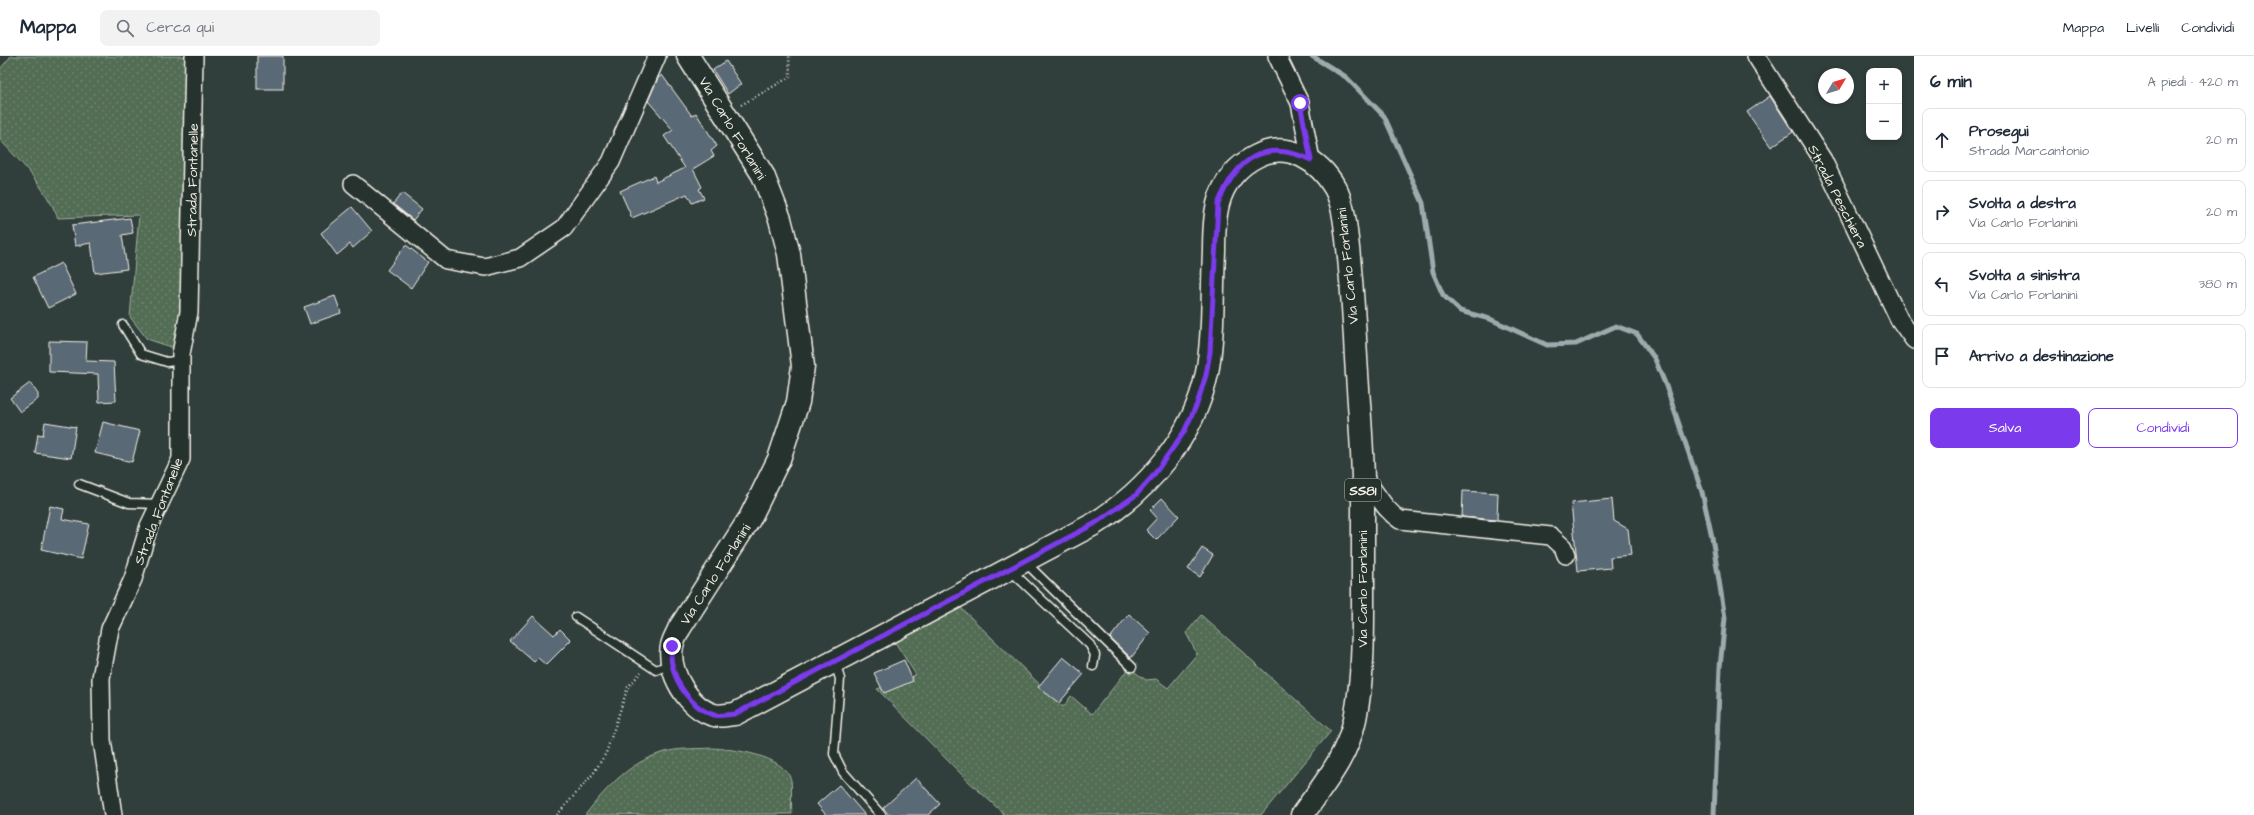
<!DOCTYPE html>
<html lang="it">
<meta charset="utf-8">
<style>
:root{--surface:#fff;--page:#f2f2f3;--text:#1f2937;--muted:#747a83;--line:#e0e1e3;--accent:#7c3aed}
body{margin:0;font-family:"Architects Daughter",sans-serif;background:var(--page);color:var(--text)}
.controls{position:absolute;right:12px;top:12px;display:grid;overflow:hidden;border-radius:8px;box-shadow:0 2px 6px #0003}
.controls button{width:36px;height:36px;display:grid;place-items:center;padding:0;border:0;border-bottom:1px solid var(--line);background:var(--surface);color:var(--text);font:20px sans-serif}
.compass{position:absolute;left:1818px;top:12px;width:36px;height:36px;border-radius:50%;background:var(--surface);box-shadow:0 2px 6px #0003;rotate:52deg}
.stop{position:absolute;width:12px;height:12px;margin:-9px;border:3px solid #7c3aed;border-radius:50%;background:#fff}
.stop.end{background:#7c3aed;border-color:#fff;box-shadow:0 1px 4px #0008}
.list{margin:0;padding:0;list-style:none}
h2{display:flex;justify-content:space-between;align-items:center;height:52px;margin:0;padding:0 16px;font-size:17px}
h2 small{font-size:13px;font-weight:400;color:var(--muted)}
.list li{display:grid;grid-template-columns:26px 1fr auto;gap:12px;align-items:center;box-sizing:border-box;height:64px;margin:0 8px 8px;padding:0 8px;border:1px solid var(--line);border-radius:8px}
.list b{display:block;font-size:15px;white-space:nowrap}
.list p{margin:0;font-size:13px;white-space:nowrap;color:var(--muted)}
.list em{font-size:13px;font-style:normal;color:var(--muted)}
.actions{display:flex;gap:8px;padding:12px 16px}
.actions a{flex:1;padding:9px 0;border:1px solid var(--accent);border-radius:8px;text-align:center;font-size:14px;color:var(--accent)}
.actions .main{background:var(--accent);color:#fff}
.icon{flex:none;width:22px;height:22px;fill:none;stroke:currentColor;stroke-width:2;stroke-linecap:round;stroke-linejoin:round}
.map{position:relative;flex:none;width:1914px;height:759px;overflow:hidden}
header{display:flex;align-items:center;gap:24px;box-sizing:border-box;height:56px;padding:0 20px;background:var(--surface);border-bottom:1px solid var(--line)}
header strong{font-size:19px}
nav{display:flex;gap:22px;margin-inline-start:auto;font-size:14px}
.search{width:280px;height:36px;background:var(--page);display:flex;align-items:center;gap:10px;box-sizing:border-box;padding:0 14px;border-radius:8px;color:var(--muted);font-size:15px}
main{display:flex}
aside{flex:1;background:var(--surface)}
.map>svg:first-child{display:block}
.grass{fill:url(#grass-dots);stroke:#a3af9e}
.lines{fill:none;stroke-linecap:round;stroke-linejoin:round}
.stream{stroke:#9eabac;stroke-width:5}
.building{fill:#5a6976;stroke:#f4f1e8}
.lane-casing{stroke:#f4f1e8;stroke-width:11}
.street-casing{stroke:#f4f1e8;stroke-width:20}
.primary-casing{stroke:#f4f1e8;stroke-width:25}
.path{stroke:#f4f1e8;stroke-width:2.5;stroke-dasharray:1 3;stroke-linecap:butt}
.lane{stroke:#26332d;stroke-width:8}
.street{stroke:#26332d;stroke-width:17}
.primary{stroke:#26332d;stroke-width:22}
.route{stroke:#7c3aed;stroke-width:5}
.labels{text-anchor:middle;stroke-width:3.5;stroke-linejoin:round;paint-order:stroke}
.shield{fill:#26332d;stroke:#b6b8b0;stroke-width:1}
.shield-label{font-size:13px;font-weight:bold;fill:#f4f1e8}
.street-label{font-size:14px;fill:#f4f1e8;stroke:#26332d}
</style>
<header>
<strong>Mappa</strong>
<div class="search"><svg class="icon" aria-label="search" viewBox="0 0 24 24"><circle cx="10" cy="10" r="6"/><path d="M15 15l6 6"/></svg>Cerca qui</div>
<nav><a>Mappa</a><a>Livelli</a><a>Condividi</a></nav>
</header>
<main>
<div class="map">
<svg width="1914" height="759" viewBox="0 0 1914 759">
<defs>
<pattern id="grass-dots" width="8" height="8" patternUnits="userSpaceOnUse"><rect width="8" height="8" fill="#526d54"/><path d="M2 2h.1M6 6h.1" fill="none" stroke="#6c826d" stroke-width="1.8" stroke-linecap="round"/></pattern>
</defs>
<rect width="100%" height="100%" fill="#303e3c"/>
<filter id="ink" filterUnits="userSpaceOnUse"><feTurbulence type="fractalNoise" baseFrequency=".025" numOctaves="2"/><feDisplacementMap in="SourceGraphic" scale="8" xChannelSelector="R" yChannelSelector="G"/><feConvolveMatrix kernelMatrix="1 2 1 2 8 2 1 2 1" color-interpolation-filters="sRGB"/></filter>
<g filter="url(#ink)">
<g class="grass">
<path d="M11,0H188L183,202L177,293L147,283L130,261L139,159L58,162C45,131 23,108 0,84V13Z"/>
<path d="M957,548L1063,651L1071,640L1092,658L1129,612L1146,624L1156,623L1168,632L1197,598L1186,577L1201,559L1331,675L1261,759H1005L966,723L877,633L916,619L891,580Z"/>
<path d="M712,692C733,693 784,699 791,724C792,728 791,751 792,758L585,759C607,731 632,703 669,695C683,692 698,693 712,692Z"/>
</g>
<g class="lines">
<path class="stream" d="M1312,0L1346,21L1384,60L1423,147L1433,216L1443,239L1460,255L1490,263L1547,289L1576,288L1616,270L1637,278L1655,303L1666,330L1702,436L1712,481L1725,562L1720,611L1714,759"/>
</g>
<g class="building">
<rect x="257" y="0" width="26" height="33"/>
<path d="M726,5L741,28L728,38L713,14Z"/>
<path d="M662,19L692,60L696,57L717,90L711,95L714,100L693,113L702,131L699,133L704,142L692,147L687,138L632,162L620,135L654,120L656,126L685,112L664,80L673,74L648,45L658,22Z"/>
<path d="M1770,40L1793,76L1771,91L1747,56Z"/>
<path d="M402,137L422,153L413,164L393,148Z"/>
<path d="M352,151L372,175L353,192L350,188L337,199L321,177Z"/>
<path d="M130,162L133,177L122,179L127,213L95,217L91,187L75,190L72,169Z"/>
<path d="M406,189L428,206L411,232L387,214Z"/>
<path d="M61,207L76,238L48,252L33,221Z"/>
<path d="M335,240L341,257L310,268L304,251Z"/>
<path d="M49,285L87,286L86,305L114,306L116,345L99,346L98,318L49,316Z"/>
<path d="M30,327L38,338V343L20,356L10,342Z"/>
<path d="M45,366L76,371L71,402L35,397L38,378L43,379Z"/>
<path d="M103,366L140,375L132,406L95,397Z"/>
<path d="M1463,435L1498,437L1497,464L1462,461Z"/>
<path d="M1162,442L1179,460L1156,484L1146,474L1157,462L1150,454Z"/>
<path d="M1612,443L1614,465L1628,473L1631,499L1610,501L1611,512L1578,515L1571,447Z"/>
<path d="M50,450L64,453L62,463L89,468L81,503L41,494Z"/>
<path d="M1202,492L1213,499L1200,521L1188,513Z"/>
<path d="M1129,558L1150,577L1131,602L1110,582Z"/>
<path d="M533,560L554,579L560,573L571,584L546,609L538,602L534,606L510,585Z"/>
<path d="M1063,601L1084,618L1059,647L1038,631Z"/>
<path d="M904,604L913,625L884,637L874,617Z"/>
<path d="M916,722L940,748L928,759H889L883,752Z"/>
<path d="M839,729L865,759H826L817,748Z"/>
</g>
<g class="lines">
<g class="lane-casing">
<g id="lane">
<path d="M123,269L141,298L167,306L182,304"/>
<path d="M79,428L129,447L160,448"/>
<path d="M1025,506L1132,611"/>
<path d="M1010,514L1090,589L1095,599L1093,610"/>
<path d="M576,561L656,614L671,608"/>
<path d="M835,606L840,623L834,698L843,716L881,759"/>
</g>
</g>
<g class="street-casing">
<g id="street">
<path d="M1277,0L1300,47L1311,104"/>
<path d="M1756,0L1823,104L1899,263L1914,284"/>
<path d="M353,128L446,204L485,211L520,202L564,172L611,106L657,0"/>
<path d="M1363,421C1376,435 1383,453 1400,464L1551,480L1563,491L1566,499"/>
<path d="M113,759L102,684L101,622L110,573L133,523L149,470L181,403V298L189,256L194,0"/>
</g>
</g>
<g class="primary-casing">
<path id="primary" d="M688,0L763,119L780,163L789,198L803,310L798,346L779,403L750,462L679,573C677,578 673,584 672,590C667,615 688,652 714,659C720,661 729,658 735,658L1094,468C1147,435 1194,381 1207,317C1214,278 1212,235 1214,195C1214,180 1214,163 1218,148C1223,127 1238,109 1257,100C1288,84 1320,105 1335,132C1343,147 1345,166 1347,183C1351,216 1353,249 1355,282C1357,329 1362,376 1363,423C1363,458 1363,493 1363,528C1363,573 1364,619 1355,663C1347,701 1324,728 1302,759"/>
</g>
<g class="path">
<path d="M741,49L790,21L789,0"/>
<path d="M557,759L593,718L606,697L628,631L641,616"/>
</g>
<use href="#lane" class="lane"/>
<use href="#street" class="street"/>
<use href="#primary" class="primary"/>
</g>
</g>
<g class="lines" filter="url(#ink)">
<path class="route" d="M672,590C672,596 670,603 672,608C676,629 693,653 714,659C720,661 729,658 735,658L1094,468L1136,439L1153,420L1184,376L1197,348L1206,319L1210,296L1218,148C1236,103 1264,82 1311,104L1300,47"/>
</g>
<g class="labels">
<rect class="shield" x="1345" y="423" width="36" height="22" rx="3"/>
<g class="shield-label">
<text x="1363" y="439">SS81</text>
</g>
<g class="street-label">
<text transform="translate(733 72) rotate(59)" y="5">Via Carlo Forlanini</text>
<text transform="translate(192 124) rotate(-89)" y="5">Strada Fontanelle</text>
<text transform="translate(1838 140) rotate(63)" y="5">Strada Peschiera</text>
<text transform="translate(1347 210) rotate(-96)" y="5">Via Carlo Forlanini</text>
<text transform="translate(158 455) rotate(-69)" y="5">Strada Fontanelle</text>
<text transform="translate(715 518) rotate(-57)" y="5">Via Carlo Forlanini</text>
<text transform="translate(1362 533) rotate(-90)" y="5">Via Carlo Forlanini</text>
</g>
</g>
</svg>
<div class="controls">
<button>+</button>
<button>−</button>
</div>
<svg class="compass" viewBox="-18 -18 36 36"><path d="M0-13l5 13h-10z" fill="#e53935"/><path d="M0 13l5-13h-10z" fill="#747a83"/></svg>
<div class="stop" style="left:1300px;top:47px"></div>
<div class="stop end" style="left:672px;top:590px"></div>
</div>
<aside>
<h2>6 min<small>A piedi · 420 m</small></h2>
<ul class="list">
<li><svg class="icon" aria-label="ahead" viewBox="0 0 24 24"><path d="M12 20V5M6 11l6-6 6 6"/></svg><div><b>Prosegui</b><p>Strada Marcantonio</p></div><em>20 m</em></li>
<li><svg class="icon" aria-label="right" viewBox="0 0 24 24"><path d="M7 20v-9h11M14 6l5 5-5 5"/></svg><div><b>Svolta a destra</b><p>Via Carlo Forlanini</p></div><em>20 m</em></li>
<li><svg class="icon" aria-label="left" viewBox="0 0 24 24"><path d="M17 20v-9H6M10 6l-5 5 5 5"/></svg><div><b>Svolta a sinistra</b><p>Via Carlo Forlanini</p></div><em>380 m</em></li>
<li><svg class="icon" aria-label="arrive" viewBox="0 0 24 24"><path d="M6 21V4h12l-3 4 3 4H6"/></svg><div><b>Arrivo a destinazione</b></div></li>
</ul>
<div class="actions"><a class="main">Salva</a><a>Condividi</a></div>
</aside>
</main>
